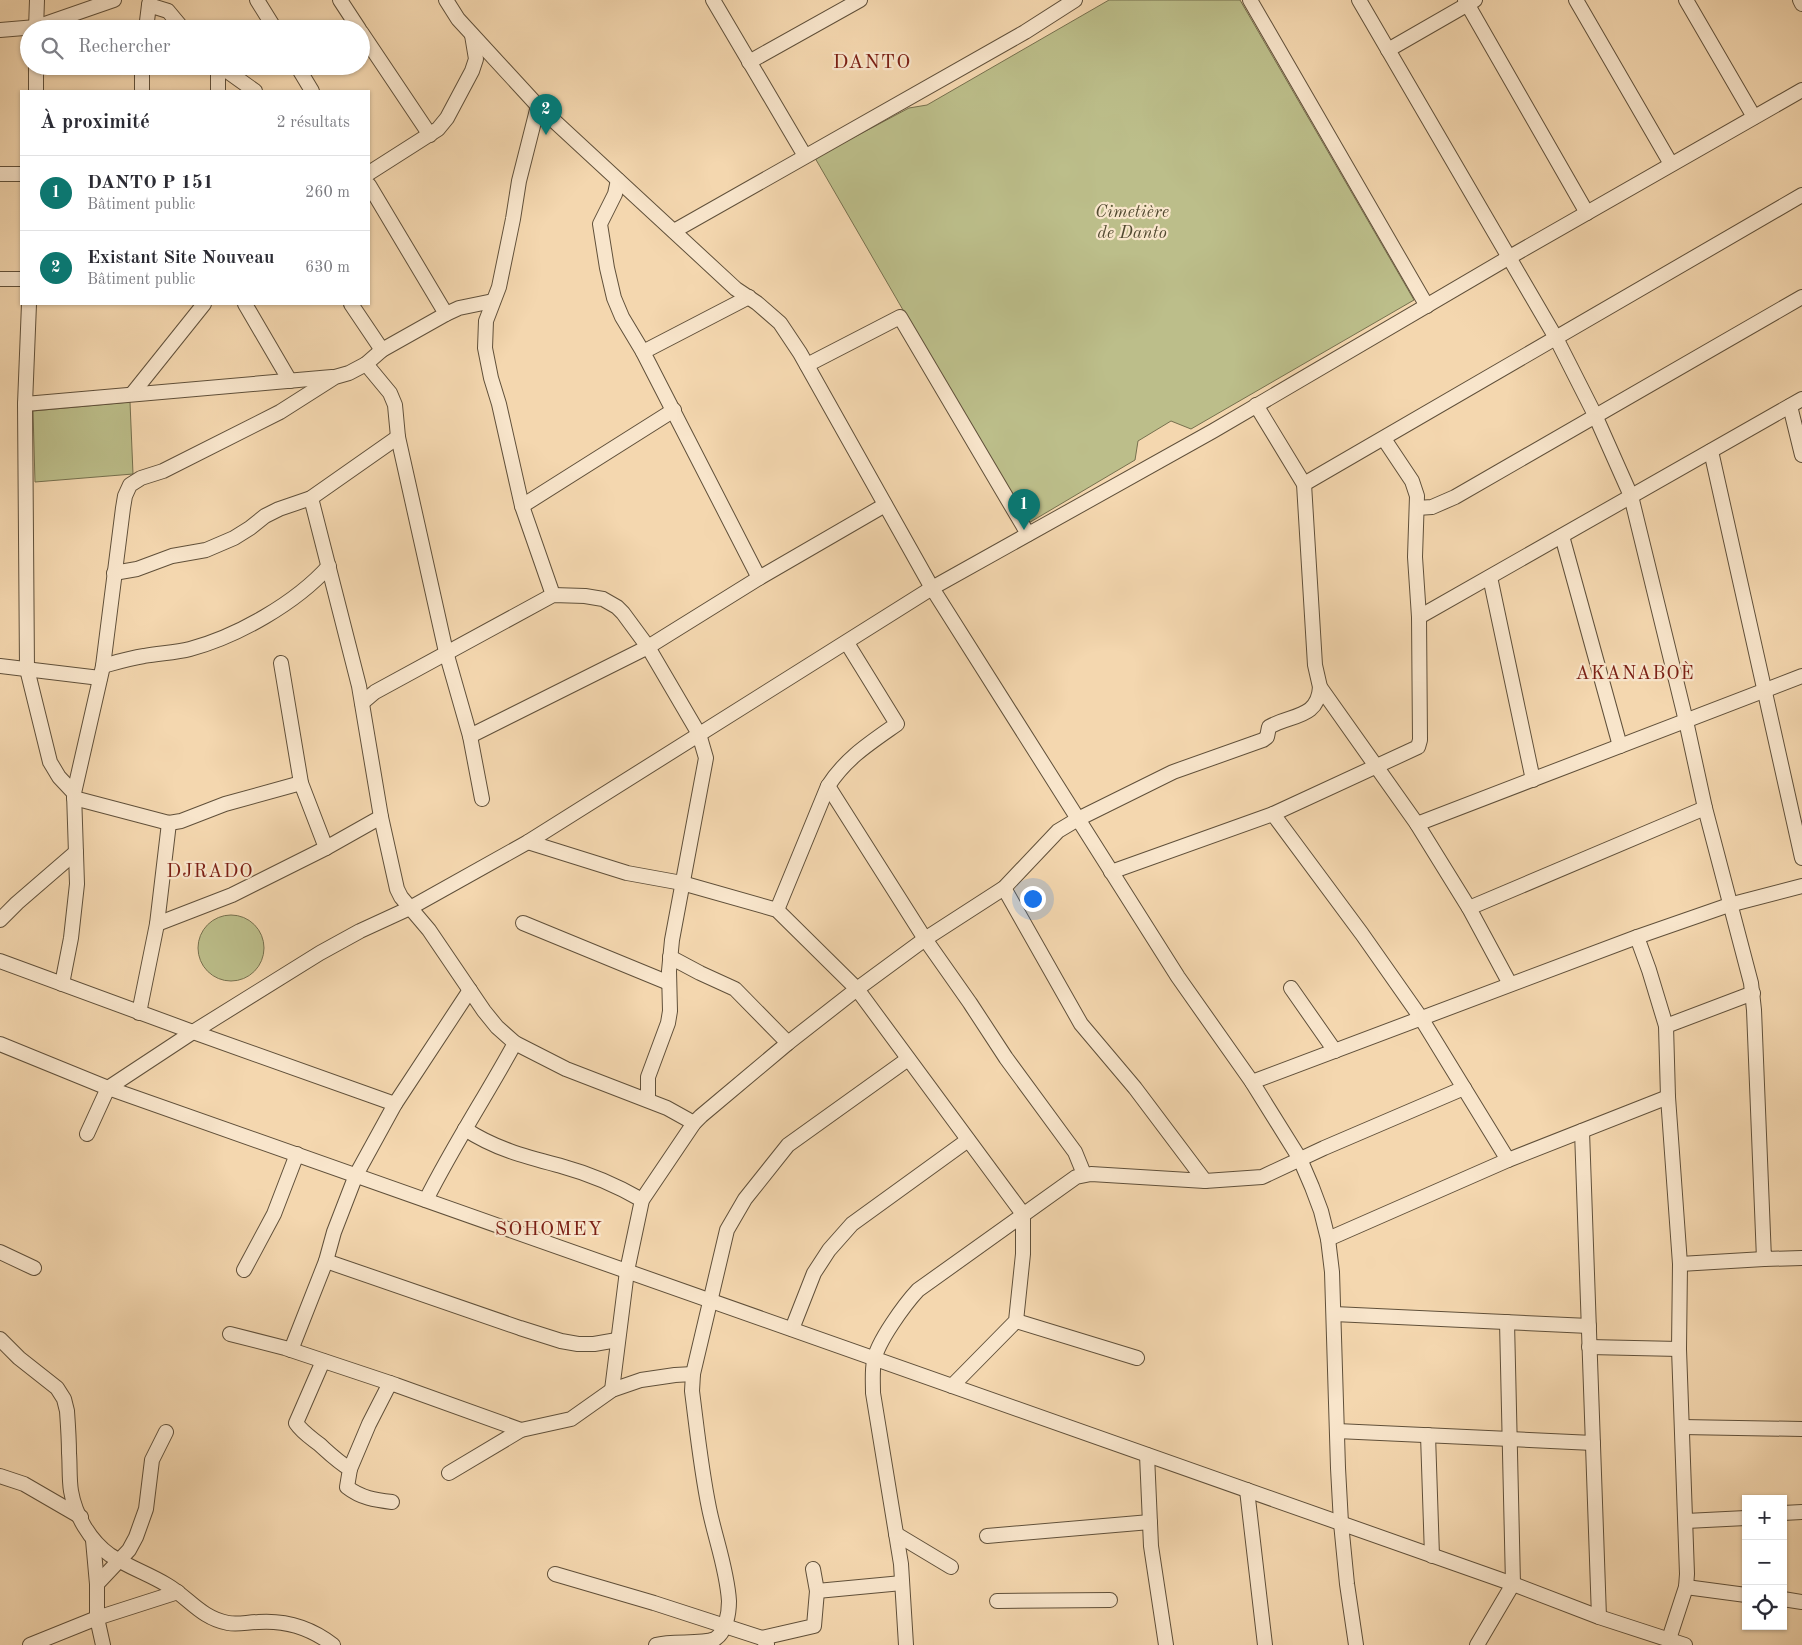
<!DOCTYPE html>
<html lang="fr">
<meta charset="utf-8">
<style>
:root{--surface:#fff;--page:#f7f7f7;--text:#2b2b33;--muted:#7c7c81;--line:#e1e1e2;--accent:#0f766e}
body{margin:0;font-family:"Old Standard TT",serif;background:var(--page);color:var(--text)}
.controls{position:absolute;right:15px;bottom:15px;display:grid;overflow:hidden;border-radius:0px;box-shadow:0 1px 4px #0004}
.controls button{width:45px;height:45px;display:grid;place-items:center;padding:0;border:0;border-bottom:1px solid var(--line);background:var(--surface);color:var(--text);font:25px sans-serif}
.you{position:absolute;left:1032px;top:898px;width:18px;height:18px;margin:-12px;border:4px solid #fff;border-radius:50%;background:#1a73e8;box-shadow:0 0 0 8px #1a73e833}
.badge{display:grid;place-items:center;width:32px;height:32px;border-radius:50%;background:var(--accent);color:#fff;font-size:16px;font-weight:700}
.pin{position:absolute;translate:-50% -41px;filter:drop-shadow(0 1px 2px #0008)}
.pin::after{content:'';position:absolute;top:26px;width:18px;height:15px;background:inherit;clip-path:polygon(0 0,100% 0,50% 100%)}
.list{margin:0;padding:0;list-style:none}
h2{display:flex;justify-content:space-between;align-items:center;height:65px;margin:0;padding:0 20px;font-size:21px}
h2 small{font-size:16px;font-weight:400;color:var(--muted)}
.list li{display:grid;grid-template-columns:32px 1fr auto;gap:15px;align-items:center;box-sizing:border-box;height:75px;padding:0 20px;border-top:1px solid var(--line)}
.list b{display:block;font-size:19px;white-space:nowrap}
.list p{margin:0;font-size:16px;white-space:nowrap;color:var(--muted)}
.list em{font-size:16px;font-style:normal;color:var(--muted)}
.icon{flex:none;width:28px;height:28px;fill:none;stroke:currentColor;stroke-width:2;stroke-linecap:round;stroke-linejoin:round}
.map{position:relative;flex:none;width:1802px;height:1645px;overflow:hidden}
.search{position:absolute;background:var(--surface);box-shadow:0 1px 4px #0004;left:20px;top:20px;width:350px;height:55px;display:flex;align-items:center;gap:12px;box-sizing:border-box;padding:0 18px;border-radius:28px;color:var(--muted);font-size:19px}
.panel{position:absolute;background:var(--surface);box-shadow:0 1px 4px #0004;left:20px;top:90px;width:350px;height:215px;border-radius:0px}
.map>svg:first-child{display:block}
.green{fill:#bcbe8a;stroke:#76704e}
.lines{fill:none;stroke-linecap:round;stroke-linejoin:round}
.minor-casing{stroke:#60503a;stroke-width:16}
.minor{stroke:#f8e5cb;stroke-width:14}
.labels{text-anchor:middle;stroke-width:4.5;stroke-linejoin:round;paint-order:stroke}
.park-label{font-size:18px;font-style:italic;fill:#524a31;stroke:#f8e5cb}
.neighbourhood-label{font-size:19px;letter-spacing:1px;fill:#7a1f14;stroke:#f8e5cb}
.quarter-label{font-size:20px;letter-spacing:1px;fill:#7a1f14;stroke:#f8e5cb}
</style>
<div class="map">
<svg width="1802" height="1645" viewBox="0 0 1802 1645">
<rect width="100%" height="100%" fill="#f4d7af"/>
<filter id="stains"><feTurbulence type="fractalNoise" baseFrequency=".004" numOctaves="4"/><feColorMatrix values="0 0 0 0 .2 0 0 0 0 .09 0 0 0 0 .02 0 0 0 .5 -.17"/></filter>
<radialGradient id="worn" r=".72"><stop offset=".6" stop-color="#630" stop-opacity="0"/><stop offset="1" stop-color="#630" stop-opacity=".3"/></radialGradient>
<g class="green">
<path d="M1109,0H1240L1414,300L1191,429L1171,421L1138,441L1135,460L1027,524L815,158L909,108L927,105Z"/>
<path d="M130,402L133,474L35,482L33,411Z"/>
<circle cx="231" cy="948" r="33"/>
</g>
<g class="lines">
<g class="minor-casing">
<g id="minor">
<path d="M150,0L149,5L168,11L183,29"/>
<path d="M257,0L275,29"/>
<path d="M340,0L359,29"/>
<path d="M446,0L458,19L538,106L736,289L757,303L780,323L800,353L932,588L1178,977L1252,1082L1300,1159L1312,1187L1321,1211L1328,1239L1332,1272L1338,1468L1341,1523L1347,1584L1356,1645"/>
<path d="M713,0L805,156"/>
<path d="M1250,0L1427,306"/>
<path d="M1359,0L1556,338L1595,415L1631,496L1686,721L1705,808L1751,983L1754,1010L1764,1259L1802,1258"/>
<path d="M1465,0L1587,213"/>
<path d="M1576,0L1671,164"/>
<path d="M1686,0L1754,117"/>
<path d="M1800,0L1802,4"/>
<path d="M36,29L37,0"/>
<path d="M146,29L149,5"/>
<path d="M0,30L36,27L114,0"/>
<path d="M361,32L430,135"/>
<path d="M1388,50L1475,0"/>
<path d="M749,62L860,0"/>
<path d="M142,66V91"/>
<path d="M220,66L255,91"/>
<path d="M297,66L312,91"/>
<path d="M36,91V66"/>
<path d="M218,91V66"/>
<path d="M538,106L519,181L513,219L499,287L486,321L485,348L491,378L499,404L522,506L553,595"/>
<path d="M369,173L438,129L447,118L472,71L476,59L472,35"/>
<path d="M0,174H21"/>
<path d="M618,180L615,194L600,224L607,268L614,298L622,317L643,352"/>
<path d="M369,185L446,314"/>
<path d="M674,231L1025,32L1075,0"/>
<path d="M0,279H21"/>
<path d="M749,297L643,352L759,578"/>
<path d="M29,304L25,404L27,669L50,762L59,777L74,793"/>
<path d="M245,304L290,381"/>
<path d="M351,304L382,350"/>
<path d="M366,364L390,393L395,405L398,437L446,652L470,736L482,799"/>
<path d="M807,365L900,317L1028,534"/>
<path d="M132,394L204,304"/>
<path d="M25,404L332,377"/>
<path d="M1256,405L1304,484L1315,665L1320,687L1417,824L1469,908L1510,984"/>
<path d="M1790,406L1802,455"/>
<path d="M1711,451L1802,858"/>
<path d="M1304,484L1802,195"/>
<path d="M311,498L359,686L381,817L397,889L401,897L429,930L484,1011L497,1027L515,1043L566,1069L667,1108L694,1123"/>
<path d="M522,506L674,410"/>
<path d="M1417,508L1432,507L1455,497L1802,297"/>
<path d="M1562,536L1620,746"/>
<path d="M114,573L137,569L172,556L206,550L234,538L250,528L265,516L279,509L311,498L398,437"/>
<path d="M1490,577L1533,780"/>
<path d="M1419,617L1802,399"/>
<path d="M281,663L301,783L326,848"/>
<path d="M0,666L100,678"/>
<path d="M103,666C117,662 130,658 144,656C159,653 175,653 190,649C238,636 296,603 329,566"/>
<path d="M362,703L375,692L553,595L585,596L603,599L617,607L623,613L648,647L699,734L706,758L672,940L669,971L670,1011L668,1023L648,1077V1100"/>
<path d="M470,736L648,647L759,578L885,505"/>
<path d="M828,786L925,939L970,1003L1006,1058L1075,1152L1084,1174"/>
<path d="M74,798L169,823L181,821L225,804L301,783"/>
<path d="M1273,814L1362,934L1421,1018L1508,1160"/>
<path d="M1417,824L1802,676"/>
<path d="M528,842L627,873L682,883L777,910L857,989L1023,1214V1254L1016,1321L952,1386"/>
<path d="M1111,872L1273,814L1418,747L1420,740L1419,617L1415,557L1417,496L1412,481L1384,439"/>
<path d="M1004,888L1081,1024L1135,1088L1205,1181"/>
<path d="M1469,908L1705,808"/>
<path d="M777,910L828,786C846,758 870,743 897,724L847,643"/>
<path d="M0,920L17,903L76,852"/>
<path d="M523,923L669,983"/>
<path d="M157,924L232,895L326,848L381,817"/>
<path d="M1637,937L1649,970L1666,1026L1668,1097L1680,1264L1679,1349L1687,1574L1686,1587L1669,1639"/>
<path d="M670,957L700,973L735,989L788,1043"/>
<path d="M0,961L193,1032L395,1104"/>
<path d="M62,984L71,938L77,884L74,793L103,666L123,508L125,496L130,485L141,478L163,471L280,412L335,377L349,373L366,364L382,350L446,314L459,308L493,301"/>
<path d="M1291,988L1335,1051"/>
<path d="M139,1013L157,924L169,823"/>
<path d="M1666,1026L1753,993"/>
<path d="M0,1044L108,1088L1513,1584L1599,1617L1685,1645"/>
<path d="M1252,1082L1637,937L1729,905L1802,886"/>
<path d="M465,1129C495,1149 527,1157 561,1166C590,1174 616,1185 642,1200"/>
<path d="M1582,1131L1599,1617"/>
<path d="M87,1134L108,1088L193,1032L320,953L360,931L410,908L528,842L932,588L1213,431L1508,258L1802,90"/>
<path d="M426,1200C453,1146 486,1096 515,1043"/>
<path d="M1328,1239L1508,1160L1668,1097"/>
<path d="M0,1252L34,1268"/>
<path d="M326,1261L520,1328L561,1341L578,1344H594L617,1340"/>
<path d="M1680,1264L1764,1259"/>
<path d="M244,1270L274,1214L297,1154"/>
<path d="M1334,1314L1589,1326"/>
<path d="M1016,1321L1137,1358"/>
<path d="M792,1329L814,1273L829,1250L852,1224L968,1140"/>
<path d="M230,1334L285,1348L396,1385L521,1430"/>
<path d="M0,1339L19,1358L57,1388L64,1399L67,1411C68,1425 69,1439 69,1453C70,1465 69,1479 71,1491C75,1515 90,1541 110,1555C128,1567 149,1574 167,1585C189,1598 201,1618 228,1623C238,1625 248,1622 258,1622C286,1620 311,1628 333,1645"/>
<path d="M1589,1347L1679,1349"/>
<path d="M291,1350L326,1261L334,1232L356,1175L395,1104L470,990"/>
<path d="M323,1361L296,1423C302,1432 310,1437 319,1444C329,1453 338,1462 350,1469L347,1487C361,1498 375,1500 392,1502"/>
<path d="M612,1390L627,1271L642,1200L694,1123L701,1116L788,1043L857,989L925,939L1004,888L1058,831L1078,819L1173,772L1263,740L1267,737L1269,727C1291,714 1318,719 1320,687"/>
<path d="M1682,1427L1802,1429"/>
<path d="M1337,1431L1593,1443"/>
<path d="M1428,1435L1432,1556"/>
<path d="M1147,1455L1151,1546L1166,1645"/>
<path d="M350,1469L369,1424L390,1383"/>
<path d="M449,1473L521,1430L571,1419L612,1390L641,1380L675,1375L693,1374"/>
<path d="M0,1476L24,1484L81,1517"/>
<path d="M1247,1490L1265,1645"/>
<path d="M1783,1513L1802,1512"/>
<path d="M1686,1521L1746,1518"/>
<path d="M896,1534L951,1567"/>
<path d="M987,1536L1150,1522"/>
<path d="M93,1540L97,1584V1618L103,1645"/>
<path d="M555,1574L654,1603L762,1638"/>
<path d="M97,1584L129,1550L136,1537L146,1509L152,1460L166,1432"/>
<path d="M1686,1587L1746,1595"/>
<path d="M817,1591L902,1583"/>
<path d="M1783,1599L1802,1602"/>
<path d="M997,1601L1110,1600"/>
<path d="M767,1644L762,1638L814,1626L817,1591L813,1569"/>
<path d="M30,1645L97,1618L178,1592"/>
<path d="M656,1645C673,1640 700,1645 715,1639C726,1632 729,1613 729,1601C727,1569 715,1538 709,1508C701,1469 697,1430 692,1391L693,1374L727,1230L745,1199L788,1145L908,1059"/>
<path d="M906,1645L901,1564L873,1393C873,1382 872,1371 874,1361C877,1342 905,1304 918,1290L1076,1177L1091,1174L1205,1181L1262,1177L1324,1148L1464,1088"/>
<path d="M1477,1645L1513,1584L1507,1322"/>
</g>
</g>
<use href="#minor" class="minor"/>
</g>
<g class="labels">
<g class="park-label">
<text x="1132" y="217">Cimetière<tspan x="1132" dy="21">de Danto</tspan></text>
</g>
<g class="neighbourhood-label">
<text x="1635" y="679">AKANABOÈ</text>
<text x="210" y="877">DJRADO</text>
</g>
<g class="quarter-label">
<text x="872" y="68">DANTO</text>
<text x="549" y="1235">SOHOMEY</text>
</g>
</g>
<rect width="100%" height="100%" filter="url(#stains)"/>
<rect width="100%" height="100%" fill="url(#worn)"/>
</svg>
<div class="controls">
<button>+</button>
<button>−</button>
<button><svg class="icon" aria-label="locate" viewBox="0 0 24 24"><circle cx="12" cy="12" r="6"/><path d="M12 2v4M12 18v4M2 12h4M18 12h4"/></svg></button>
</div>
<div class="you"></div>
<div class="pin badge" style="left:1024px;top:530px">1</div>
<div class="pin badge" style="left:546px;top:135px">2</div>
<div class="search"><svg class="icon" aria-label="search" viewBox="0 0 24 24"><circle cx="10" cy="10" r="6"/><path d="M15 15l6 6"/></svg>Rechercher</div>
<section class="panel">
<h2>À proximité<small>2 résultats</small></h2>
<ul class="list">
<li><span class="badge">1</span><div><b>DANTO P 151</b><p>Bâtiment public</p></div><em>260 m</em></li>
<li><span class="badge">2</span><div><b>Existant Site Nouveau</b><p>Bâtiment public</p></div><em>630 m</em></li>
</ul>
</section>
</div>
